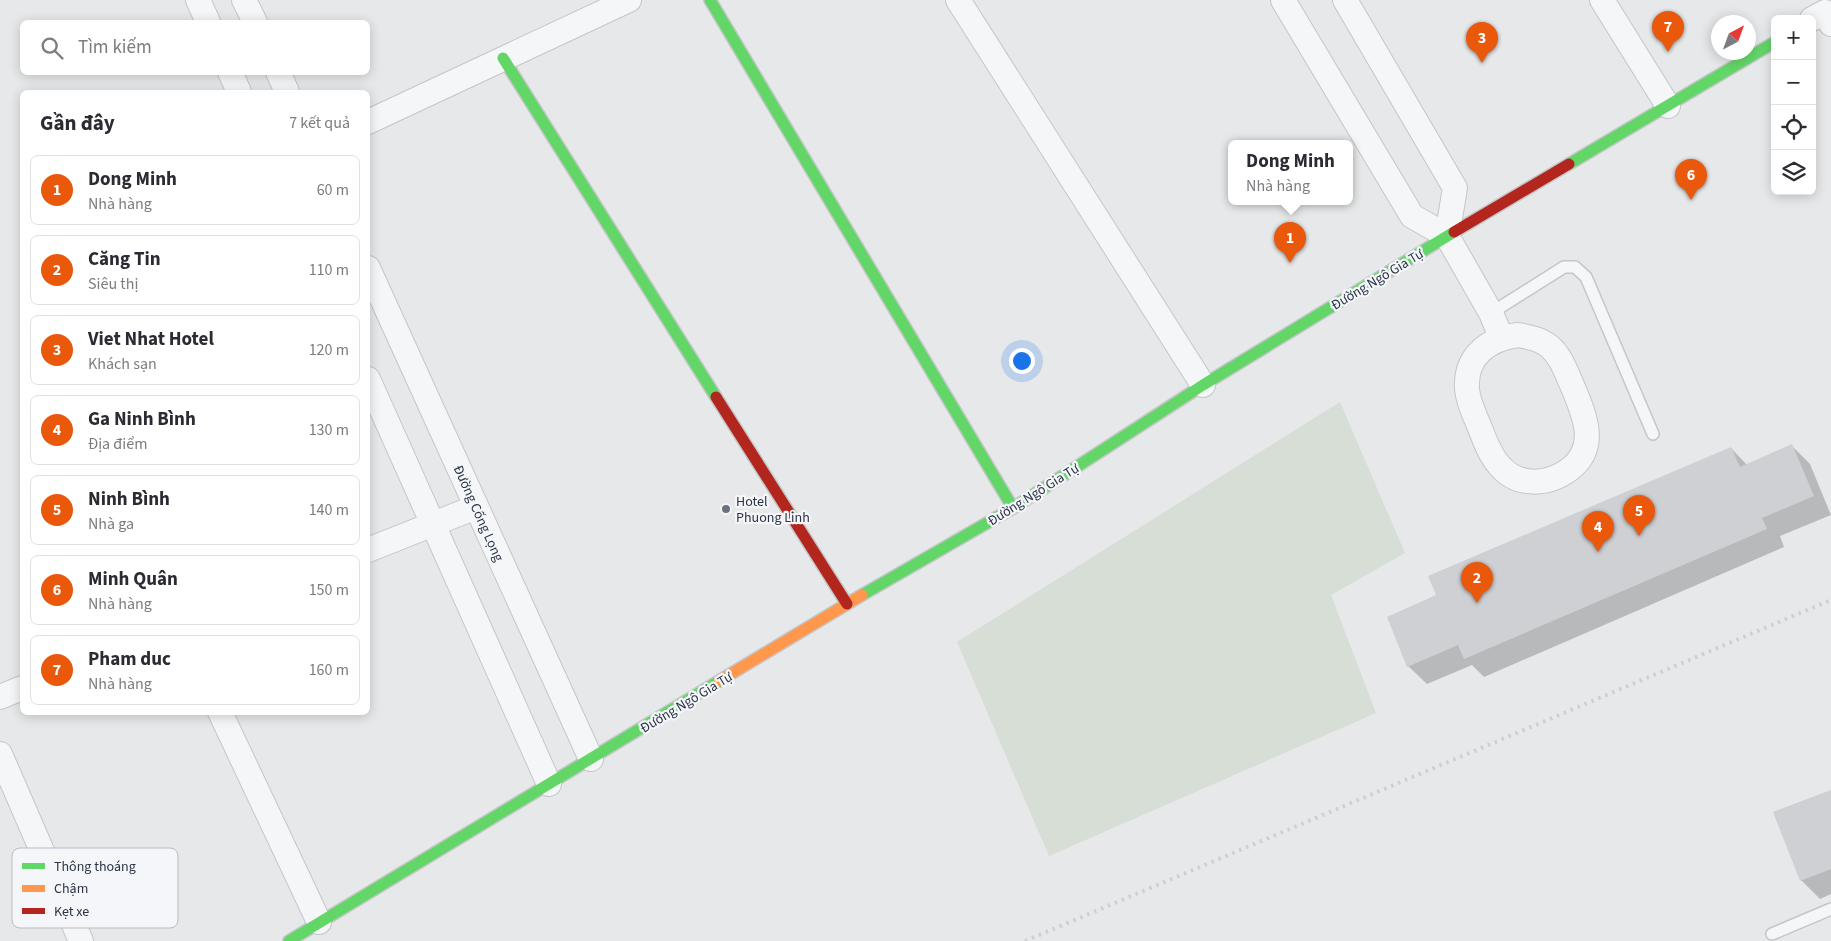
<!DOCTYPE html>
<html lang="vi">
<meta charset="utf-8">
<style>
:root{--surface:#fff;--page:#f2f2f3;--text:#2b2b33;--muted:#7c7c81;--line:#e1e1e2;--accent:#ea580c}
body{margin:0;font-family:"Source Sans 3",sans-serif;background:var(--page);color:var(--text)}
.controls{position:absolute;right:15px;top:15px;display:grid;overflow:hidden;border-radius:8px;box-shadow:0 2px 12px #0003}
.controls button{width:45px;height:45px;display:grid;place-items:center;padding:0;border:0;border-bottom:1px solid var(--line);background:var(--surface);color:var(--text);font:25px sans-serif}
.compass{position:absolute;left:1711px;top:15px;width:45px;height:45px;border-radius:50%;background:var(--surface);box-shadow:0 2px 12px #0003;rotate:41deg}
.you{position:absolute;left:1021px;top:360px;width:18px;height:18px;margin:-12px;border:4px solid #fff;border-radius:50%;background:#1a73e8;box-shadow:0 0 0 8px #1a73e833}
.badge{display:grid;place-items:center;width:32px;height:32px;border-radius:50%;background:var(--accent);color:#fff;font-size:16px;font-weight:700}
.pin{position:absolute;translate:-50% -41px;filter:drop-shadow(0 1px 2px #0008)}
.pin::after{content:'';position:absolute;top:26px;width:18px;height:15px;background:inherit;clip-path:polygon(0 0,100% 0,50% 100%)}
.popup{position:absolute;left:1228px;top:140px;width:125px;height:65px;box-sizing:border-box;display:grid;place-content:center;border-radius:8px;background:var(--surface);filter:drop-shadow(0 1px 4px #0005);font-size:16px;white-space:nowrap;color:var(--muted)}
.popup b{font-size:19px;color:var(--text)}
.popup::after{content:'';position:absolute;left:50%;top:100%;margin-left:-10px;border:10px solid transparent;border-top-color:var(--surface)}
.list{margin:0;padding:0;list-style:none}
h2{display:flex;justify-content:space-between;align-items:center;height:65px;margin:0;padding:0 20px;font-size:21px}
h2 small{font-size:16px;font-weight:400;color:var(--muted)}
.list li{display:grid;grid-template-columns:32px 1fr auto;gap:15px;align-items:center;box-sizing:border-box;height:70px;margin:0 10px 10px;padding:0 10px;border:1px solid var(--line);border-radius:8px}
.list b{display:block;font-size:19px;white-space:nowrap}
.list p{margin:0;font-size:16px;white-space:nowrap;color:var(--muted)}
.list em{font-size:16px;font-style:normal;color:var(--muted)}
.icon{flex:none;width:28px;height:28px;fill:none;stroke:currentColor;stroke-width:2;stroke-linecap:round;stroke-linejoin:round}
.map{position:relative;flex:none;width:1831px;height:941px;overflow:hidden}
.search{position:absolute;background:var(--surface);box-shadow:0 2px 12px #0003;left:20px;top:20px;width:350px;height:55px;display:flex;align-items:center;gap:12px;box-sizing:border-box;padding:0 18px;border-radius:8px;color:var(--muted);font-size:19px}
.panel{position:absolute;background:var(--surface);box-shadow:0 2px 12px #0003;left:20px;top:90px;width:350px;height:625px;border-radius:8px}
.map>svg:first-child{display:block}
.green{fill:#d6ded6}
.shadow{fill:#0003}
.building{fill:#ced0d3}
.lines{fill:none;stroke-linecap:round;stroke-linejoin:round}
.lane-casing{stroke:#c4c6c8;stroke-width:14}
.street-casing{stroke:#c4c6c8;stroke-width:26}
.fast-casing{stroke:#c4c6c8;stroke-width:14}
.slow-casing{stroke:#c4c6c8;stroke-width:14}
.jam-casing{stroke:#c4c6c8;stroke-width:14}
.lane{stroke:#f5f6f7;stroke-width:11}
.street{stroke:#f5f6f7;stroke-width:24}
.fast{stroke:#63d668;stroke-width:11}
.slow{stroke:#ff974d;stroke-width:11}
.jam{stroke:#b3261e;stroke-width:11}
.rail{stroke:#cecfd2;stroke-width:4;stroke-dasharray:2.5 5;stroke-linecap:butt}
.poi-dot{fill:#6c737f;stroke:#f4f6f9;stroke-width:2}
.labels{text-anchor:middle;stroke-width:4.5;stroke-linejoin:round;paint-order:stroke}
.street-label{font-size:14px;fill:#2b3445;stroke:#f4f6f9}
.poi-label{font-size:14px;fill:#2b3445;stroke:#f4f6f9;text-anchor:start}
.key{fill:#f4f6f9;stroke:#b8bcc3;stroke-width:1}
.key-label{font-size:14px;fill:#2b3445}
</style>
<div class="map">
<svg width="1831" height="941" viewBox="0 0 1831 941">
<rect width="100%" height="100%" fill="#e6e8ea"/>
<path class="green" d="M1340,402L1405,553L1331,595L1376,713L1049,856L957,642Z"/>
<g class="shadow">
<path d="M1792,446L1810,464L1831,515L1780,536L1784,547L1484,677L1472,665L1427,684L1408,666L1438,596L1731,448L1747,465Z"/>
<path d="M1831,791V894L1820,899L1801,880Z"/>
</g>
<g class="building">
<path d="M1792,444L1814,496L1762,518L1767,529L1464,659L1458,645L1407,667L1387,617L1436,595L1428,576L1731,447L1740,467Z"/>
<path d="M1831,790V869L1800,881L1773,812Z"/>
</g>
<g class="lines">
<g class="lane-casing">
<g id="lane">
<path d="M1491,313L1564,267H1575L1586,277L1653,434"/>
<path d="M1772,934L1831,909"/>
</g>
</g>
<g class="street-casing">
<g id="street">
<path d="M198,0L208,22"/>
<path d="M244,0L255,22"/>
<path d="M958,0L1203,385"/>
<path d="M1283,0L1412,216L1447,236L1491,313L1501,337"/>
<path d="M1345,0L1455,188L1447,236"/>
<path d="M1602,0L1668,106"/>
<path d="M1812,19L1825,12L1831,24"/>
<path d="M230,72L239,92"/>
<path d="M278,72L287,92"/>
<path d="M368,122L629,0"/>
<path d="M368,268L591,759"/>
<path d="M1518,335C1529,337 1540,339 1549,346C1561,356 1566,372 1572,385C1583,412 1600,446 1570,469C1549,485 1518,488 1499,465C1490,455 1485,441 1480,428C1475,416 1468,402 1467,389C1465,356 1488,339 1518,335Z"/>
<path d="M368,379L549,784"/>
<path d="M368,550L476,507"/>
<path d="M0,697L22,688"/>
<path d="M220,712L319,922"/>
<path d="M0,754L81,941"/>
</g>
</g>
<g class="fast-casing">
<g id="fast">
<path d="M710,0L1013,508"/>
<path d="M503,58L716,397"/>
<path d="M1569,164L1775,42"/>
<path d="M862,595L1013,508L1203,385L1454,232"/>
<path d="M289,941L719,681"/>
</g>
</g>
<g class="slow-casing">
<path id="slow" d="M719,681L862,595"/>
</g>
<g class="jam-casing">
<g id="jam">
<path d="M1454,232L1569,164"/>
<path d="M716,397L847,604"/>
</g>
</g>
<use href="#lane" class="lane"/>
<use href="#street" class="street"/>
<use href="#fast" class="fast"/>
<use href="#slow" class="slow"/>
<use href="#jam" class="jam"/>
<path class="rail" d="M1025,941L1831,600"/>
</g>
<circle class="poi-dot" cx="726" cy="509" r="5"/>
<g class="labels">
<g class="street-label">
<text transform="translate(1377 279) rotate(-31)" y="5">Đường Ngô Gia Tự</text>
<text transform="translate(1033 494) rotate(-32)" y="5">Đường Ngô Gia Tự</text>
<text transform="translate(479 513) rotate(66)" y="5">Đường Cống Lọng</text>
<text transform="translate(686 702) rotate(-31)" y="5">Đường Ngô Gia Tự</text>
</g>
<g class="poi-label">
<text x="736" y="506">Hotel<tspan x="736" dy="16">Phuong Linh</tspan></text>
</g>
</g>
<rect x="12" y="848" width="166" height="80" rx="8" class="key"/>
<rect x="22" y="863" width="23" height="6" fill="#63d668"/>
<rect x="22" y="885" width="23" height="7" fill="#ff974d"/>
<rect x="22" y="908" width="23" height="6" fill="#b3261e"/>
<g class="key-label">
<text x="54" y="871">Thông thoáng</text>
<text x="54" y="893">Chậm</text>
<text x="54" y="916">Kẹt xe</text>
</g>
</svg>
<div class="controls">
<button>+</button>
<button>−</button>
<button><svg class="icon" aria-label="locate" viewBox="0 0 24 24"><circle cx="12" cy="12" r="6"/><path d="M12 2v4M12 18v4M2 12h4M18 12h4"/></svg></button>
<button><svg class="icon" aria-label="layers" viewBox="0 0 24 24"><path d="M12 4l9 5-9 5-9-5zM3 14l9 5 9-5"/></svg></button>
</div>
<svg class="compass" viewBox="-18 -18 36 36"><path d="M0-13l5 13h-10z" fill="#e53935"/><path d="M0 13l5-13h-10z" fill="#7c7c81"/></svg>
<div class="you"></div>
<div class="pin badge" style="left:1290px;top:263px">1</div>
<div class="popup"><b>Dong Minh</b>Nhà hàng</div>
<div class="pin badge" style="left:1477px;top:603px">2</div>
<div class="pin badge" style="left:1482px;top:63px">3</div>
<div class="pin badge" style="left:1598px;top:552px">4</div>
<div class="pin badge" style="left:1639px;top:536px">5</div>
<div class="pin badge" style="left:1691px;top:200px">6</div>
<div class="pin badge" style="left:1668px;top:52px">7</div>
<div class="search"><svg class="icon" aria-label="search" viewBox="0 0 24 24"><circle cx="10" cy="10" r="6"/><path d="M15 15l6 6"/></svg>Tìm kiếm</div>
<section class="panel">
<h2>Gần đây<small>7 kết quả</small></h2>
<ul class="list">
<li><span class="badge">1</span><div><b>Dong Minh</b><p>Nhà hàng</p></div><em>60 m</em></li>
<li><span class="badge">2</span><div><b>Căng Tin</b><p>Siêu thị</p></div><em>110 m</em></li>
<li><span class="badge">3</span><div><b>Viet Nhat Hotel</b><p>Khách sạn</p></div><em>120 m</em></li>
<li><span class="badge">4</span><div><b>Ga Ninh Bình</b><p>Địa điểm</p></div><em>130 m</em></li>
<li><span class="badge">5</span><div><b>Ninh Bình</b><p>Nhà ga</p></div><em>140 m</em></li>
<li><span class="badge">6</span><div><b>Minh Quân</b><p>Nhà hàng</p></div><em>150 m</em></li>
<li><span class="badge">7</span><div><b>Pham duc</b><p>Nhà hàng</p></div><em>160 m</em></li>
</ul>
</section>
</div>
